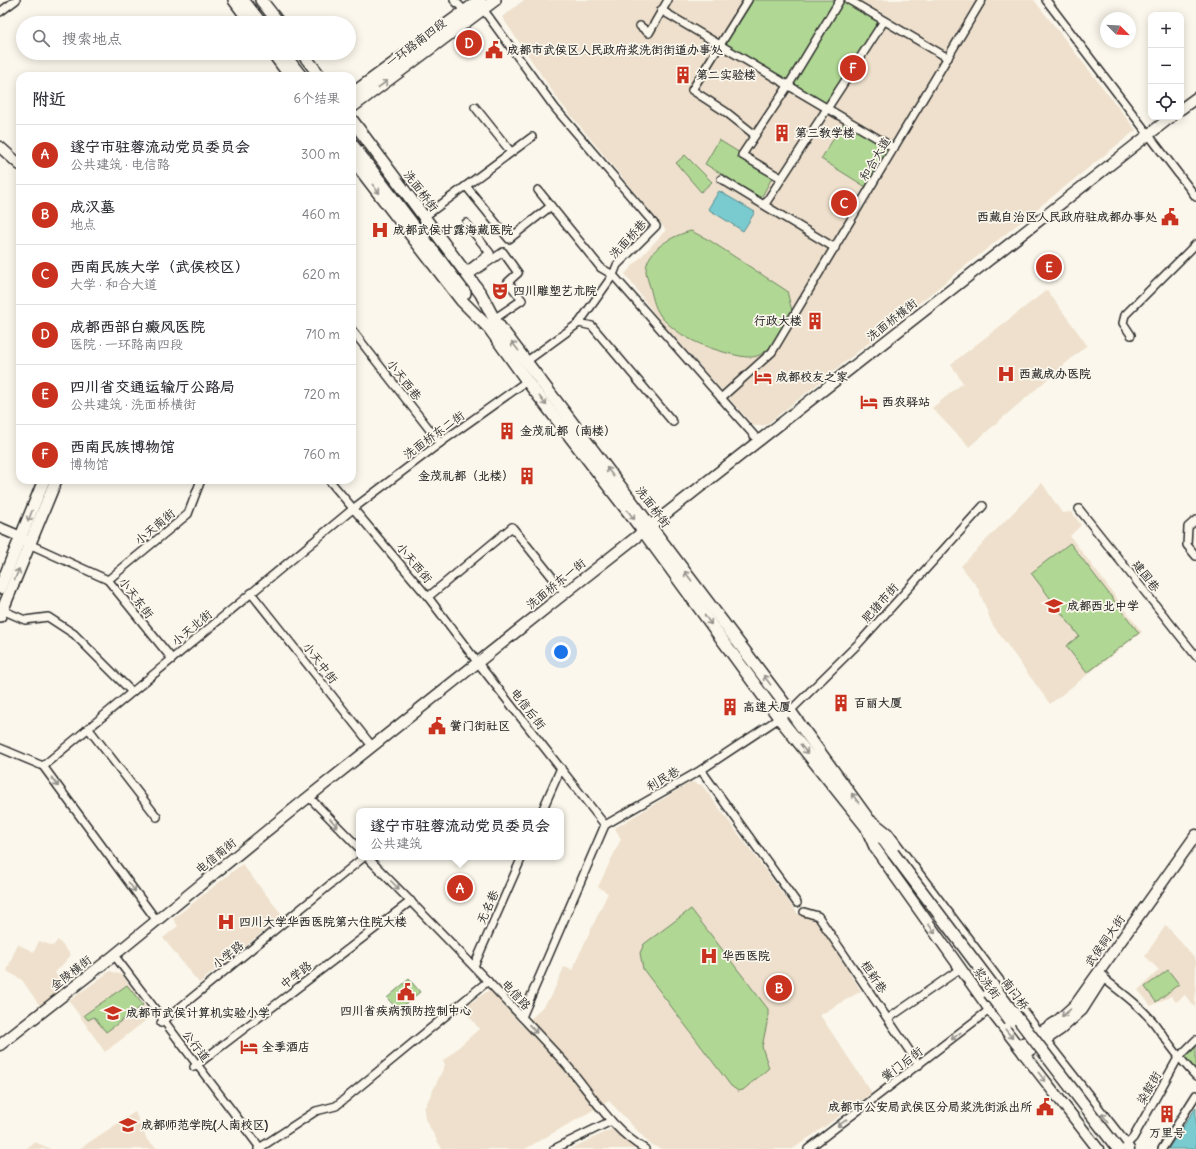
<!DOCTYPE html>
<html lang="zh">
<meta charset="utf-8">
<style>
:root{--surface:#fff;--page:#f2f2f3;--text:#2b2b33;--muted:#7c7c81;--line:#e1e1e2;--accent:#c8321e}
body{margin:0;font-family:Delius,"LXGW WenKai TC",sans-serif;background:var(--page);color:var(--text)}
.controls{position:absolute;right:12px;top:12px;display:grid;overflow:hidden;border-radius:8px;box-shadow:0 2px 10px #0003}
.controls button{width:36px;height:36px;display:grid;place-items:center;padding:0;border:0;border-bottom:1px solid var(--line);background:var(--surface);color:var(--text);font:20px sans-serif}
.compass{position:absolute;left:1100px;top:12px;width:36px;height:36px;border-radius:50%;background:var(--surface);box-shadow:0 2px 10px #0003;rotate:114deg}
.you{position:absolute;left:561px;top:652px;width:14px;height:14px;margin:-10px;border:3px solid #fff;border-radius:50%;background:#1a73e8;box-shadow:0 0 0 6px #1a73e833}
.badge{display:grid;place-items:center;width:26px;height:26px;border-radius:50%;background:var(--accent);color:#fff;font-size:13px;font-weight:700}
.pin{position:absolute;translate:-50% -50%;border:2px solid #fff;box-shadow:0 1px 4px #0006}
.popup{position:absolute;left:356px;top:808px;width:208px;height:52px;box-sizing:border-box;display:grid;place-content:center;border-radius:8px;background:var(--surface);filter:drop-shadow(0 1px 3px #0005);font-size:13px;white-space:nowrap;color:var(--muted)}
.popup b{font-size:15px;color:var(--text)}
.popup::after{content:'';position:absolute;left:50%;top:100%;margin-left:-8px;border:8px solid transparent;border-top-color:var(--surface)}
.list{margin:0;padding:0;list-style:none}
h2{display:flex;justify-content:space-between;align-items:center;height:52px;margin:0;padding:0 16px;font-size:17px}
h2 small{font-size:13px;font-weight:400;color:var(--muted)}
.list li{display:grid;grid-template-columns:26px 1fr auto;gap:12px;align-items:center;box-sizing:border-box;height:60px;padding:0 16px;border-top:1px solid var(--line)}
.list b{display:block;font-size:15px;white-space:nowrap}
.list p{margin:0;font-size:13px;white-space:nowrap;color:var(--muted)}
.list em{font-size:13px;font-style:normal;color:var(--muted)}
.icon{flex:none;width:22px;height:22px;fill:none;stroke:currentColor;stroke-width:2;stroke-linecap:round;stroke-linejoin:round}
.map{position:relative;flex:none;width:1196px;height:1149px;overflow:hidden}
.search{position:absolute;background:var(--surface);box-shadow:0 2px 10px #0003;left:16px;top:16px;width:340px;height:44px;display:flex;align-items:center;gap:10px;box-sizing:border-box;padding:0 14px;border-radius:22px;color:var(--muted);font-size:15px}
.panel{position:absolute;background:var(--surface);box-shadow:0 2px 10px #0003;left:16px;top:72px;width:340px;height:412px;border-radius:12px}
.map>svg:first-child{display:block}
.built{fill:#eee0cc}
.green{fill:#b0d894;stroke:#6e8260}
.water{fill:#79cbd0;stroke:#5a8b8e}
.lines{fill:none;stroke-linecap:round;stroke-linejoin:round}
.street-casing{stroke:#2b2b2b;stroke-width:10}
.secondary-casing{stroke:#2b2b2b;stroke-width:13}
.primary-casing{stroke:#2b2b2b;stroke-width:14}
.street{stroke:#fbf7ec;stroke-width:7}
.secondary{stroke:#fbf7ec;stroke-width:10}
.primary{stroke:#fbf7ec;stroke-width:11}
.primary-bridge-casing{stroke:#2b2b2b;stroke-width:14;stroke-linecap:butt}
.primary-bridge{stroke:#fbf7ec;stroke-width:11}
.oneway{stroke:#93918c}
.labels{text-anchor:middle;stroke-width:3.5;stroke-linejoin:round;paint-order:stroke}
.street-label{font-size:12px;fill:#2b2b2b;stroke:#fbf7ec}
.poi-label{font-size:12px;font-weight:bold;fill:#2b2b2b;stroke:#fbf7ec;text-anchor:start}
</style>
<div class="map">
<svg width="1196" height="1149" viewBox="0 0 1196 1149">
<rect width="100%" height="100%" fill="#fbf7ec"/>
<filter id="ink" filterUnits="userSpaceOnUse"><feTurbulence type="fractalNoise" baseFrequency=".025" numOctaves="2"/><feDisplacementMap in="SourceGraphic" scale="8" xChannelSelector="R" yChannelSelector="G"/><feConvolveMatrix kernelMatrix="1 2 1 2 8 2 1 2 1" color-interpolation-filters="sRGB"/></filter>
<g filter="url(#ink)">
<g class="built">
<path d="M524,0H1034L1136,130L766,425L754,426L659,320L625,274L666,230L559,101L502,17Z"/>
<path d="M1047,290L1087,345L969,447L932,408L963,383L951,364Z"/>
<path d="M1042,483L1062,513L1072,512L1081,525L1070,536L1142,632L1050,704L992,624L978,588L961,566Z"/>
<path d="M691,782L702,785L798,914L818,922L861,991L820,1015L872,1093L793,1149H662L650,1144L609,1101L525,1149H442L425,1119L424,1109L445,1065L443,1061L479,1029L463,1008L491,989L522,1026L535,1015L551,997L564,967L572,970L608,893L598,887L621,839L615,828Z"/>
<path d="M242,864L283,916L199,983L163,938L178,926L173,919Z"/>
<path d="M1166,925L1196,960L1195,1008L1185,995L1176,1002L1171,996L1151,1006L1138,990L1159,970L1145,956Z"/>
<path d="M58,940L71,955L55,973L66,985L40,1006L22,980L7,971L17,944L34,952L39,941L53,946Z"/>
<path d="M110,971L122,975L147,1009L149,1018L105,1052L69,1001Z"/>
<path d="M135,1112L147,1140L158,1149H79Z"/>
<path d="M614,1128L635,1149H570Z"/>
<path d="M35,1142L51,1149H25Z"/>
</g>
<g class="green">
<path d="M748,0H849L884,21L826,109L720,44Z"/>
<path d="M844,122L889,150L866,187L821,159Z"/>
<path d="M719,140L774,174L761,198L705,164Z"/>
<path d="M685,155L712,182L701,192L676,163Z"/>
<path d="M691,231L709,240L787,291L792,311C783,327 775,349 757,356C748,359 736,355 727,353C705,347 684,339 667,323C657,314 654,304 651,291C650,285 646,277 646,271C646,249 674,235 691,231Z"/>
<path d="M1070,543L1139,633L1087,673L1066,646L1079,636L1031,573Z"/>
<path d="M691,909L768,1009V1018L762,1047L769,1068L743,1090L738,1091L731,1086L643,969L640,953L644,944Z"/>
<path d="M1168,970L1179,984L1156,1002L1145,987Z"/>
<path d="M409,979L420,992L398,1010L387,998Z"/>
<path d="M127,985L143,1005L106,1032L94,1017L88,1020L84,1015Z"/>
<path d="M1196,1047V1072L1184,1058Z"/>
</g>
<g class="water">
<path d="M719,191L755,212L743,231L708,209Z"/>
<path d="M1196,1107V1149H1168L1193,1112Z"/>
</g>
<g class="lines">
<g class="street-casing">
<g id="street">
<path d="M454,0L465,11"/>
<path d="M748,0L692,90L726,112L755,135"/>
<path d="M849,0L948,58"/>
<path d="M1046,0L1196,197"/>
<path d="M483,9L555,108L656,226L617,265L613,275L579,323L527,361"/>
<path d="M661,10L894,148"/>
<path d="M0,12L16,0"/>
<path d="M640,26L649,33L668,0"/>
<path d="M475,107L511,152"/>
<path d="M781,178L742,155L788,86L840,0"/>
<path d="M721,179L835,248"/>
<path d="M466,186L509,239L551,206"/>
<path d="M538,190L601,268L613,275L759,441"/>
<path d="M765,204L884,21"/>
<path d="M424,217L532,137"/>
<path d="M465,272L490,253L466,223"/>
<path d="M468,276L503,252L518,273L508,282L522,300L494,319"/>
<path d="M579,323L592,326L673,422"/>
<path d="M352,330L440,443"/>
<path d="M1131,335L1123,323L1125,315L1196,244"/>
<path d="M721,398L772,352L982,0"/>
<path d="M329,480L428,597L478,663L605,825L701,770L790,711L859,643L983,506"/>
<path d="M1079,509L1196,656"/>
<path d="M1196,520L1188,527L1187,545L1196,556"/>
<path d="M29,544L108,580L172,659"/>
<path d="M108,580L188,514L201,480"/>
<path d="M251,593L372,746"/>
<path d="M428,597L512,527L565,593"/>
<path d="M2,610L25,620L48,617L74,634L132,692"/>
<path d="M88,728L157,817"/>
<path d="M0,748L43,766L157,921"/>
<path d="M43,766L354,508L440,443L527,381"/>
<path d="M701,770L797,903"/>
<path d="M309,797L359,848"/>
<path d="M542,811L561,768"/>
<path d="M367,857C433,924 499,992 563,1061C590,1091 610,1129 645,1149"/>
<path d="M804,912L818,916L919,1065"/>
<path d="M114,955L261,1149"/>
<path d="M474,966L522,857"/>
<path d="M1103,978C1121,992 1139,1005 1154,1023C1168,1042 1179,1059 1196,1076"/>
<path d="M522,1017L605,825"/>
<path d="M889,1018L960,969"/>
<path d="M161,1023L364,857"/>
<path d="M194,1067L411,901"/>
<path d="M1123,1148L1133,1138L1178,1058L1196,1040"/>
<path d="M258,1149L316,1111L336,1106L488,981"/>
<path d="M554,1149L611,1121"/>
<path d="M808,1149L993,1007"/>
<path d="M1162,1149L1196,1095"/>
</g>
</g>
<g class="secondary-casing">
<g id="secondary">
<path d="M1181,109L1196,98"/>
<path d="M0,147L20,165"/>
<path d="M0,528L21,537L26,542"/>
<path d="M873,822L887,833L1009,995L1129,1149"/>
<path d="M867,830L875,848L990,1010L1098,1149"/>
<path d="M0,1045L112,957L296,807L565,593L1171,117"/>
<path d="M1019,1046L1056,1022L1076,1004L1196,835"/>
<path d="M1024,1054L1061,1029L1082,1010L1103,977"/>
</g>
</g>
<g class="primary-casing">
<g id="primary">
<path d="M234,0L251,23"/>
<path d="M243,0L261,23"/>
<path d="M261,0L279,23"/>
<path d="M273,53L290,76"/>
<path d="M283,53L301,76"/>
<path d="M302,53L320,76"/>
<path d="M352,94L480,0"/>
<path d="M352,107L495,0"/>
<path d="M352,120L465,272L481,294L494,319L790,711L893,853"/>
<path d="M352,144L465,293"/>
<path d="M352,159L461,300L489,328L527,381L643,531L780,719L875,838"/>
<path d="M0,588L44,480"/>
<path d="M0,616L56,480"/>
</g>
</g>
<use href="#street" class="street"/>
<use href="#secondary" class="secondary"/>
<use href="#primary" class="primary"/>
<g class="primary-bridge-casing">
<g id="primary-bridge">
<path d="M893,853L1009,1007L1118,1149"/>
<path d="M989,993L1010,1021"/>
</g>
</g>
<use href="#primary-bridge" class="primary-bridge"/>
</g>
<defs><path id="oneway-shaft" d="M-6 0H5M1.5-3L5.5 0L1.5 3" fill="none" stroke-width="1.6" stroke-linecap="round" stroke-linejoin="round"/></defs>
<g class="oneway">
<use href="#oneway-shaft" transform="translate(383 84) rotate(-37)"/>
<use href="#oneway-shaft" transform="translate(376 189) rotate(52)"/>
<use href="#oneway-shaft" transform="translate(515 346) rotate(-128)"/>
<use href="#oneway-shaft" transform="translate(543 401) rotate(52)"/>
<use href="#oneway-shaft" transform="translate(610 472) rotate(-127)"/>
<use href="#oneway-shaft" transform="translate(631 515) rotate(52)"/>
<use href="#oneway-shaft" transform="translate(30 516) rotate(112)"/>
<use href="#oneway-shaft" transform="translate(17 574) rotate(-68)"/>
<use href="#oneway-shaft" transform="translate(688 576) rotate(-127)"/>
<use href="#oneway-shaft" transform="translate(708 620) rotate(54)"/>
<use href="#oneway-shaft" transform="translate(767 680) rotate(-127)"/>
<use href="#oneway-shaft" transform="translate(804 749) rotate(51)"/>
<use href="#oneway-shaft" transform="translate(55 782) rotate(54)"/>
<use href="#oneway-shaft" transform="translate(855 798) rotate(-127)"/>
<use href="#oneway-shaft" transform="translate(334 823) rotate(46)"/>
<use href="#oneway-shaft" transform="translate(395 885) rotate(45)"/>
<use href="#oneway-shaft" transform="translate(132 887) rotate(54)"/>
<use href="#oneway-shaft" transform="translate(932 929) rotate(55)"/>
<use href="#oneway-shaft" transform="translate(1066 1013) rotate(139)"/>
<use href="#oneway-shaft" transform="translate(533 1029) rotate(47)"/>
<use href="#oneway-shaft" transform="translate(1009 1034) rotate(52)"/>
<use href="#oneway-shaft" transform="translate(956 1036) rotate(142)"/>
<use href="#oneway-shaft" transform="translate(1042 1077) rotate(52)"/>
<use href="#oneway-shaft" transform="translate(1105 1118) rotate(-128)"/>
<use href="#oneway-shaft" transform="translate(842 1123) rotate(143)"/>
</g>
</g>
<defs>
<g id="civic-bare" transform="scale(1.38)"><path d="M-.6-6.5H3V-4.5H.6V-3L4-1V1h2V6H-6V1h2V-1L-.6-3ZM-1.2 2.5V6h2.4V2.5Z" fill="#c8321e" stroke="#fbf7ec" stroke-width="2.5" paint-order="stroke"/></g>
<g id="building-bare" transform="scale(1.38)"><path d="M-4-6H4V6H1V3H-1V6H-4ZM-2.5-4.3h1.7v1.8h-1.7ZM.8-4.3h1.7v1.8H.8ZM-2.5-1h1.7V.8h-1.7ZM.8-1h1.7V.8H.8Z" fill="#c8321e" stroke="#fbf7ec" stroke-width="2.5" paint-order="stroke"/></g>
<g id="hospital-bare" transform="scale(1.38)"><path d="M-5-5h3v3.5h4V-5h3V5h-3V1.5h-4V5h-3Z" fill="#c8321e" stroke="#fbf7ec" stroke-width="2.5" paint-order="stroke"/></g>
<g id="theatre-bare" transform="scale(1.38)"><path d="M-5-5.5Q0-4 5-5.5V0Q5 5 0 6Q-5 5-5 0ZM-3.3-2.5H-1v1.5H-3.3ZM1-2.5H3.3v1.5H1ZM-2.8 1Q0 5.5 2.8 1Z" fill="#c8321e" stroke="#fbf7ec" stroke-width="2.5" paint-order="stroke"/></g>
<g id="hotel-bare" transform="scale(1.38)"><path d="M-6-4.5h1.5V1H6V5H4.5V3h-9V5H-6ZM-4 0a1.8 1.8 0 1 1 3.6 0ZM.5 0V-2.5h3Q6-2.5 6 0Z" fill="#c8321e" stroke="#fbf7ec" stroke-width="2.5" paint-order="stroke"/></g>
<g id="school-bare" transform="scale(1.38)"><path d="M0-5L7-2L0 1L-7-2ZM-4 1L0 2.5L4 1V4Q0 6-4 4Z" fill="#c8321e" stroke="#fbf7ec" stroke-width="2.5" paint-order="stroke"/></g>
</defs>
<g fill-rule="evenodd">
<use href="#civic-bare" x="494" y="50"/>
<use href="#building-bare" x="683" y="75"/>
<use href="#building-bare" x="782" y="133"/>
<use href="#civic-bare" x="1170" y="217"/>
<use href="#hospital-bare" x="380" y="230"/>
<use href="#theatre-bare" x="500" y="291"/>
<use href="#building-bare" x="815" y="321"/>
<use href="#hospital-bare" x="1006" y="374"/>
<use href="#hotel-bare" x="763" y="377"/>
<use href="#hotel-bare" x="869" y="402"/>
<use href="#building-bare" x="507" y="431"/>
<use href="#building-bare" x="527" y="476"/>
<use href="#school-bare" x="1054" y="606"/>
<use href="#building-bare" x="841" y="703"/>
<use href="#building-bare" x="730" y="707"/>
<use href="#civic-bare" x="437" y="726"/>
<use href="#hospital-bare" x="226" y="922"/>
<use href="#hospital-bare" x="709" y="956"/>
<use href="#civic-bare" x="406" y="992"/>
<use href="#school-bare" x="113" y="1013"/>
<use href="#hotel-bare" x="249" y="1047"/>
<use href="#civic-bare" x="1045" y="1107"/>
<use href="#building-bare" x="1167" y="1114"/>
<use href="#school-bare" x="128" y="1125"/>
</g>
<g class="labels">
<g class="street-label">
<text transform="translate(416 43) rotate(-37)" y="4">一环路南四段</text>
<text transform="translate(875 159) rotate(-59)" y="4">和合大道</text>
<text transform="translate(421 191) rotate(53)" y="4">洗面桥街</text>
<text transform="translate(628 239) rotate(-47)" y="4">洗面桥巷</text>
<text transform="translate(892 320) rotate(-38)" y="4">洗面桥横街</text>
<text transform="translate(404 380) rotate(52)" y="4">小天西巷</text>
<text transform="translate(434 435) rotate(-36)" y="4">洗面桥东二街</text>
<text transform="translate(653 507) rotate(53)" y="4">洗面桥街</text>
<text transform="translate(155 527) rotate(-40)" y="4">小天南街</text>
<text transform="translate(414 563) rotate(50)" y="4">小天西街</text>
<text transform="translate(1146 576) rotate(52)" y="4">建国巷</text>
<text transform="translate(556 584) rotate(-39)" y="4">洗面桥东一街</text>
<text transform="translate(136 598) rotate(52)" y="4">小天东街</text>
<text transform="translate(880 603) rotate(-48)" y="4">肥猪市街</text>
<text transform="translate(192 628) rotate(-40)" y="4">小天北街</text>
<text transform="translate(320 663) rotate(52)" y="4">小天中街</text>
<text transform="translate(528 709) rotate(52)" y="4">电信后街</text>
<text transform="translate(663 779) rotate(-30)" y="4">利民巷</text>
<text transform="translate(216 856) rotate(-39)" y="4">电信南街</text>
<text transform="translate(488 907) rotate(-66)" y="4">无名巷</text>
<text transform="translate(1105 941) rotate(-55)" y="4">武侯祠大街</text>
<text transform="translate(228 955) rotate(-39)" y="4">小学路</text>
<text transform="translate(71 973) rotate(-38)" y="4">金陵横街</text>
<text transform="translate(296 975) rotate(-38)" y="4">中学路</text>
<text transform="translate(874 977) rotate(56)" y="4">桓新巷</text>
<text transform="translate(987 983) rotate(54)" y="4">浆洗街</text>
<text transform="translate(1015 994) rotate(53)" y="4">南门桥</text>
<text transform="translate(516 995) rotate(47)" y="4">电信路</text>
<text transform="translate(196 1046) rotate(52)" y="4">公行道</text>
<text transform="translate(902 1064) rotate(-37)" y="4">黉门后街</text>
<text transform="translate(1149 1088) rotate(-60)" y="4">染靛街</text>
</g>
<g class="poi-label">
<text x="507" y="54">成都市武侯区人民政府浆洗街街道办事处</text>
<text x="696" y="79">第二实验楼</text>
<text x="795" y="137">第三教学楼</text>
<text x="1157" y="221" text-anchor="end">西藏自治区人民政府驻成都办事处</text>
<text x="393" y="234">成都武侯甘露海藏医院</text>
<text x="513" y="295">四川雕塑艺术院</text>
<text x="802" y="325" text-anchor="end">行政大楼</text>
<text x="1019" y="378">西藏成办医院</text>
<text x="776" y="381">成都校友之家</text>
<text x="882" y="406">西农驿站</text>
<text x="520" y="435">金茂礼都（南楼）</text>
<text x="514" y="480" text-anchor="end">金茂礼都（北楼）</text>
<text x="1067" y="610">成都西北中学</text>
<text x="854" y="707">百丽大厦</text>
<text x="743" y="711">高速大厦</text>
<text x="450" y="730">黉门街社区</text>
<text x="239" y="926">四川大学华西医院第六住院大楼</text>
<text x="722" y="960">华西医院</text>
<text x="406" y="1015" text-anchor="middle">四川省疾病预防控制中心</text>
<text x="126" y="1017">成都市武侯计算机实验小学</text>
<text x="262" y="1051">全季酒店</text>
<text x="1032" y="1111" text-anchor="end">成都市公安局武侯区分局浆洗街派出所</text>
<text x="141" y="1129">成都师范学院(人南校区)</text>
<text x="1167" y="1137" text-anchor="middle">万里号</text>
</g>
</g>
</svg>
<div class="controls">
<button>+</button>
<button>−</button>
<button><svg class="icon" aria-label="locate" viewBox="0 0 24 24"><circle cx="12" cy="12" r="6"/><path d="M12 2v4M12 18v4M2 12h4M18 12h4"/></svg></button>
</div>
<svg class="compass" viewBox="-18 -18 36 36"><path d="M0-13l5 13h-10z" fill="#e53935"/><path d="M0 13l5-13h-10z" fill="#7c7c81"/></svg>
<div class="you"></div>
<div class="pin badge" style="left:460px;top:888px">A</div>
<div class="popup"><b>遂宁市驻蓉流动党员委员会</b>公共建筑</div>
<div class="pin badge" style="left:779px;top:988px">B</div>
<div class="pin badge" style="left:844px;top:203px">C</div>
<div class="pin badge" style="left:469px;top:43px">D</div>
<div class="pin badge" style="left:1049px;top:267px">E</div>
<div class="pin badge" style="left:853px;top:68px">F</div>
<div class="search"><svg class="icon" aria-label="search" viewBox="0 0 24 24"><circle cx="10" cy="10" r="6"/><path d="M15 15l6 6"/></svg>搜索地点</div>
<section class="panel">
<h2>附近<small>6个结果</small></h2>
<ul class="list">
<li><span class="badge">A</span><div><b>遂宁市驻蓉流动党员委员会</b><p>公共建筑 · 电信路</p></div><em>300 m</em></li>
<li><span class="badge">B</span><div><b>成汉墓</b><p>地点</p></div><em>460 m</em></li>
<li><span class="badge">C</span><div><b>西南民族大学（武侯校区）</b><p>大学 · 和合大道</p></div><em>620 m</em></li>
<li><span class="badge">D</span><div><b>成都西部白癜风医院</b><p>医院 · 一环路南四段</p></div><em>710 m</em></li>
<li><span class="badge">E</span><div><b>四川省交通运输厅公路局</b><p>公共建筑 · 洗面桥横街</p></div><em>720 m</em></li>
<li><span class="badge">F</span><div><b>西南民族博物馆</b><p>博物馆</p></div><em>760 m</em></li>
</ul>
</section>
</div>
